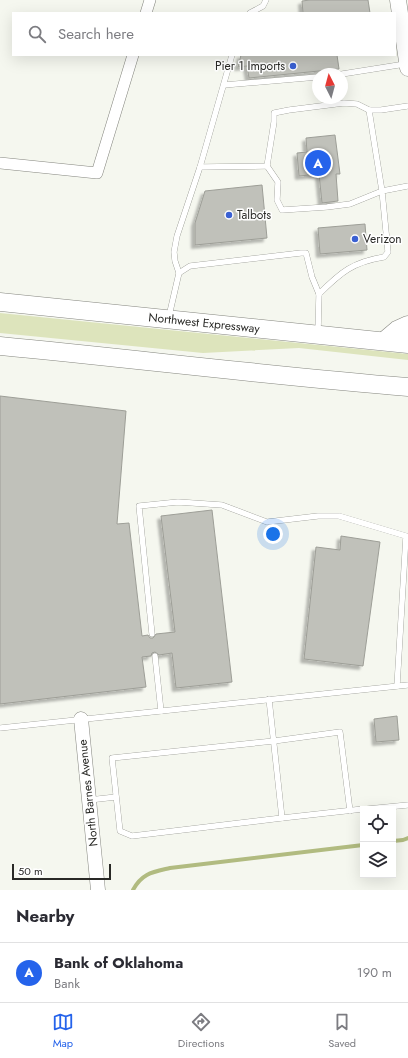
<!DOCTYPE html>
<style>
:root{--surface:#fff;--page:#f7f7f7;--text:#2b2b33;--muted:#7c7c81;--line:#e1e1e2;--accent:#2563eb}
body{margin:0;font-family:Jost,sans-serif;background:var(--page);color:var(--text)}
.controls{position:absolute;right:12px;bottom:12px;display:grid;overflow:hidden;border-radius:0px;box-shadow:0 4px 16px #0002}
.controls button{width:36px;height:36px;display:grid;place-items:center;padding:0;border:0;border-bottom:1px solid var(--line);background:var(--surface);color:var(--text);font:20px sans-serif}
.compass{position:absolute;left:312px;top:68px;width:36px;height:36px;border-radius:50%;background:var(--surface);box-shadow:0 4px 16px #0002;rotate:354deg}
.scale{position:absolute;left:12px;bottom:10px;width:99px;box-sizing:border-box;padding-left:4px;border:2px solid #292926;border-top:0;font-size:11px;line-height:14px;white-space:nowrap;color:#292926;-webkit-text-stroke:3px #fff;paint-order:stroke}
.you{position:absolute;left:273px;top:534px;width:14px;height:14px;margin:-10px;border:3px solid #fff;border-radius:50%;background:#1a73e8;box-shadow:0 0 0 6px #1a73e833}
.badge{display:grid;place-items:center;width:26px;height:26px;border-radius:50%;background:var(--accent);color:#fff;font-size:13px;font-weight:700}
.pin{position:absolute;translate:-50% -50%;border:2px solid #fff;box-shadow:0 1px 4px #0006}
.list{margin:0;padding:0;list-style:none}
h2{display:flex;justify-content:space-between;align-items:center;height:52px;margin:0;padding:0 16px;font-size:17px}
h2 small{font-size:13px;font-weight:400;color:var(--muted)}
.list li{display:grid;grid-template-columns:26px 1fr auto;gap:12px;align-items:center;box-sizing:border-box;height:60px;padding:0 16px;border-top:1px solid var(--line)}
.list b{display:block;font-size:15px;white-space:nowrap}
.list p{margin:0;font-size:13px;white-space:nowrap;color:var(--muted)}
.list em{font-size:13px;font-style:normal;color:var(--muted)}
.icon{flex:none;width:22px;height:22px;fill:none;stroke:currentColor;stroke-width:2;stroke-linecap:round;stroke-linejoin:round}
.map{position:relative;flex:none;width:408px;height:890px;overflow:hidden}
.search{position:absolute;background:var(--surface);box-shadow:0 4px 16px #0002;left:12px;right:12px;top:12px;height:44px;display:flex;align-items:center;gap:10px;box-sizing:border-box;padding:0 14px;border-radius:0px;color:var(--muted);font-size:15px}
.sheet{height:112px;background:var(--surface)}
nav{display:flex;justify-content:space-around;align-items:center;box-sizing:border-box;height:56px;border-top:1px solid var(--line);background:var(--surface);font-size:11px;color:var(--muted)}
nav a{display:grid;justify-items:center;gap:2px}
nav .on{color:var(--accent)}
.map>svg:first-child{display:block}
.green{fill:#dde4bc}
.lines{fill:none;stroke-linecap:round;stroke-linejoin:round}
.stream{stroke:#b1bb80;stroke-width:4}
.building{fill:#c0c1ba;stroke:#9d9e97;filter:url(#shadow)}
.service-casing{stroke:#85867f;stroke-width:6}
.minor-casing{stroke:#85867f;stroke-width:12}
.tertiary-casing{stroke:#85867f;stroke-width:15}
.secondary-casing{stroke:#85867f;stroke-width:17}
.trunk-casing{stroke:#85867f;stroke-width:19}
.service{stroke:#fff;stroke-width:5.5}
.minor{stroke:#fff;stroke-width:11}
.tertiary{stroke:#fff;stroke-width:14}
.secondary{stroke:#fff;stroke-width:16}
.trunk{stroke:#fff;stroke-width:18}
.poi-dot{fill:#3a60d2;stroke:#fff;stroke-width:1.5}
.labels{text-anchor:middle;stroke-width:3;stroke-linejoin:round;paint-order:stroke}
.poi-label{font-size:12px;fill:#292926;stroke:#fff;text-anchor:start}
.street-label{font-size:12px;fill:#292926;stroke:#fff}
</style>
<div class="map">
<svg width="408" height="890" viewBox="0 0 408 890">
<defs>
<filter id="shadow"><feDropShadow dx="-3.5" dy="3.5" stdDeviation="1" flood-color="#0004"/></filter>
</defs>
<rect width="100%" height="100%" fill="#f5f7ef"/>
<path class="green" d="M0,313L408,354V360L299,348L203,353L0,333Z"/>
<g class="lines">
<g class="stream">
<path d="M393,841L403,840L408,838"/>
<path d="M133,890C142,873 153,872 170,868L363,845"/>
</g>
</g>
<g class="building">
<path d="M310,0H368L370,13H303L302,1Z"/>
<path d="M241,55H337L339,69L249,78L247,66L238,67Z"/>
<path d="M335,135L340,174H336L338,201L322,203L319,174L299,176L297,153L307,152L306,138Z"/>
<path d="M262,185L267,238L195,245V223L205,191Z"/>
<path d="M365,224L367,250L320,254L318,228Z"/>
<path d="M0,396L126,411L117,524L129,523L142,636L148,635L150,638H153L156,634L175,632L161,516L212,510L232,682L176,688L172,653L159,655L155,652L152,653L151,656L142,657L146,687L0,704Z"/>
<path d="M341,536L380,542L363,666L304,659L316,547L340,550Z"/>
<path d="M397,716L399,740L376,742L374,719Z"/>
</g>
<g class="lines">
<g class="service-casing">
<g id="service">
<path d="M250,13L263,6L266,0"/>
<path d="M342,74L405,64"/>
<path d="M224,85L318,77"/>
<path d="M267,166L278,182L277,200L282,210L327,207L350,204L382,191L369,110"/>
<path d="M200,167L232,55"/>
<path d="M179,273L175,261L174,252L177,236L200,167L267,166L274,122V113L289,110L344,103L357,104L369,110H381L408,106"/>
<path d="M319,294C341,272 353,262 384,257L388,252L382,191L408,186"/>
<path d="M169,316L179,273L190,266L301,253H306L312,277L319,294L318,332"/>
<path d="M152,634L139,506L178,502L222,505L267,522L318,516H339L406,536L397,686"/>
<path d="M155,656L161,711"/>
<path d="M269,699L282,818L363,809"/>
<path d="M0,728L408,685"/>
<path d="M89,800L116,797"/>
<path d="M367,809L408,805"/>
<path d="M282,818L132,836L120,831L112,758L274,741L340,732L350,811"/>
</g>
</g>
<g class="minor-casing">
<g id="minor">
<path d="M146,13L150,0"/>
<path d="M0,163L97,173L133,55"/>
</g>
</g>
<g class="tertiary-casing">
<path id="tertiary" d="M81,719L98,890"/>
</g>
<g class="secondary-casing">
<path id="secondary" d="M398,0L408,68"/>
</g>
<g class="trunk-casing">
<g id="trunk">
<path d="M0,302L408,344"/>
<path d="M384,341L397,330L408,325"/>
<path d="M0,346C136,359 272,376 408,387"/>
</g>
</g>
<use href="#service" class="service"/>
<use href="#minor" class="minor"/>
<use href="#tertiary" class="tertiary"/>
<use href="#secondary" class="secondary"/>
<use href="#trunk" class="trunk"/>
</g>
<g class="poi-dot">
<circle cx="293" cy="66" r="4"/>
<circle cx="229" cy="215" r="4"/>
<circle cx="355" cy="239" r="4"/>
</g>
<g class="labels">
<g class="poi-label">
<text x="285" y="70" text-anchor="end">Pier 1 Imports</text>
<text x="237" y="219">Talbots</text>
<text x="363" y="243">Verizon</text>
</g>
<g class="street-label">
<text transform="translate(204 323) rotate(6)" y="4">Northwest Expressway</text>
<text transform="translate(88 793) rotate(-96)" y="4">North Barnes Avenue</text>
</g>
</g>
</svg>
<div class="controls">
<button><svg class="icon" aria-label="locate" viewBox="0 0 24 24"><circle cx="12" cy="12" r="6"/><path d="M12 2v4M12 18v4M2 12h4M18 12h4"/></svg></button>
<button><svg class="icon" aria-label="layers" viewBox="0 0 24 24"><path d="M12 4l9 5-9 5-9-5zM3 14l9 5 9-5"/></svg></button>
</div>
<svg class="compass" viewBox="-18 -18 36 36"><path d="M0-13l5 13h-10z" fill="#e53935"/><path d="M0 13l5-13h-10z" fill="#7c7c81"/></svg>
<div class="scale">50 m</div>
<div class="you"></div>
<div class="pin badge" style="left:318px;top:163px">A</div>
<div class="search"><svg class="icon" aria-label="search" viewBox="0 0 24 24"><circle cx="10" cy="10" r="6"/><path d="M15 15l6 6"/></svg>Search here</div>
</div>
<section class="sheet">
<h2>Nearby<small></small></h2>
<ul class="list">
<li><span class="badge">A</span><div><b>Bank of Oklahoma</b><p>Bank</p></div><em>190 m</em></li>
</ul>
</section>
<nav>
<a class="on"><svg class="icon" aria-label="map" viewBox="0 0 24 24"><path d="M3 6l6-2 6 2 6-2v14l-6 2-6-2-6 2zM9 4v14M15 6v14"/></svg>Map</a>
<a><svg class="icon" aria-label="directions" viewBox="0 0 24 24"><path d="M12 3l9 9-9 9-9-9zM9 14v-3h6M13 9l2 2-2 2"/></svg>Directions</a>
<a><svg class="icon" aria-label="saved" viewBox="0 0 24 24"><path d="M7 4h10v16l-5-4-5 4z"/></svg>Saved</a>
</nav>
